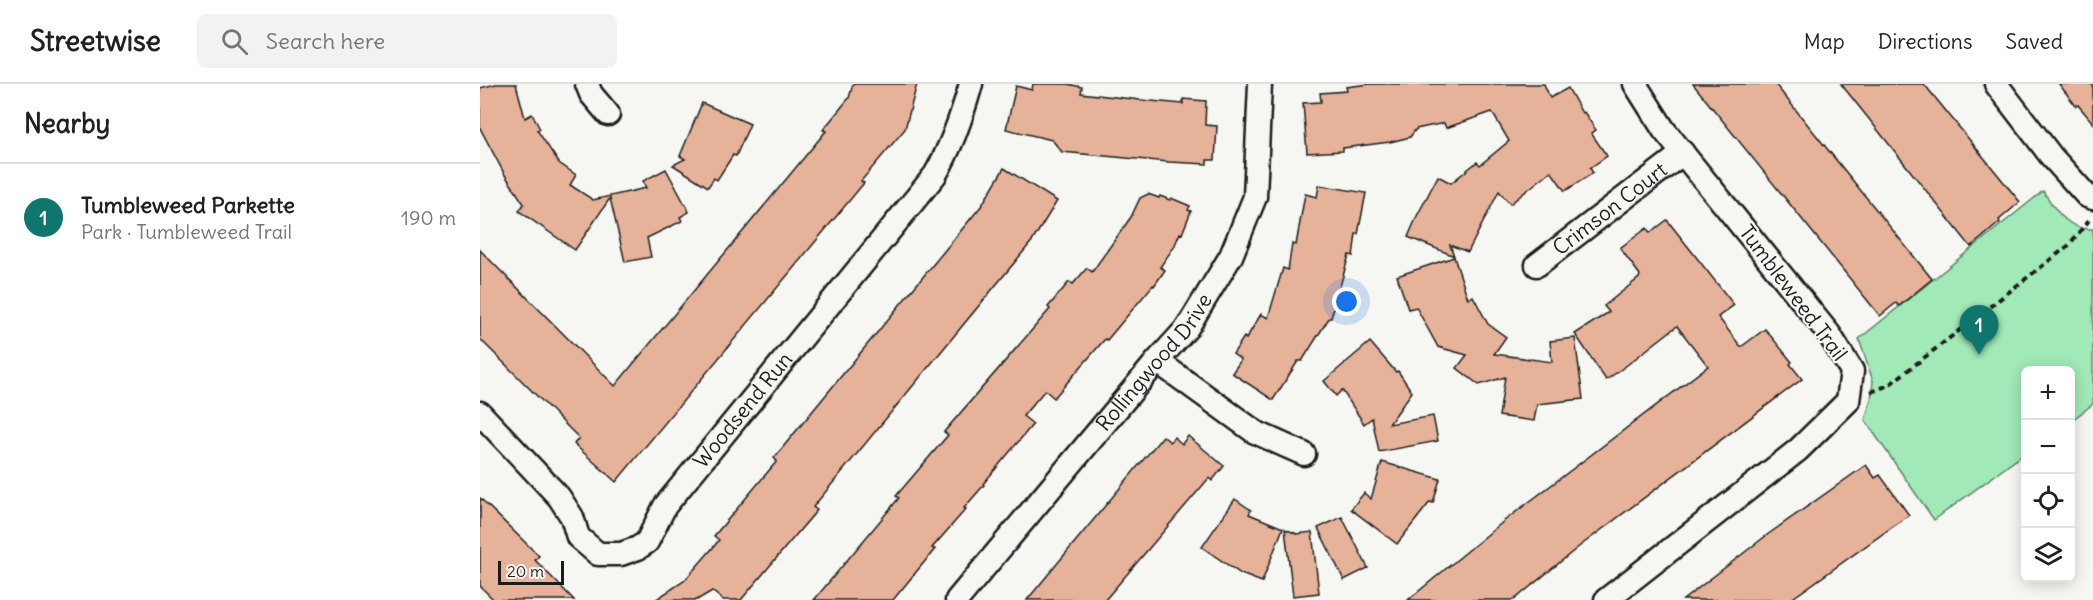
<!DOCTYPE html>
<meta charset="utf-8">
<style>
:root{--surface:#fff;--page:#f2f2f2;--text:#202124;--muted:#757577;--line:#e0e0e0;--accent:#0f766e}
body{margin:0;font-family:Delius,sans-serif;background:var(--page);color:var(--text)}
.controls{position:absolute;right:18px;bottom:18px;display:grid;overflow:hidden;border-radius:9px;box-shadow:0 3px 15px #0003}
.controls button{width:54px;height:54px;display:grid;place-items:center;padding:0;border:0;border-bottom:2px solid var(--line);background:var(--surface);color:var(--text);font:30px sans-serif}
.scale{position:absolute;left:18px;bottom:15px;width:66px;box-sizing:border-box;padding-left:6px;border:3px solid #1c1c1c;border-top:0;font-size:16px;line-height:21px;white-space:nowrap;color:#1c1c1c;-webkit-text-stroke:4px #f6f6f2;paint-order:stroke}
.you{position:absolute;left:867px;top:218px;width:21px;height:21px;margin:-15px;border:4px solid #fff;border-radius:50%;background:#1a73e8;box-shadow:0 0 0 9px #1a73e833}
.badge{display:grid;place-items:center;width:39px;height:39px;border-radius:50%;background:var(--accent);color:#fff;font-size:20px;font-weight:700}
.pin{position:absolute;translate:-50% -50px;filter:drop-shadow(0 2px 3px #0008)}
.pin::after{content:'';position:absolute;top:32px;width:21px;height:18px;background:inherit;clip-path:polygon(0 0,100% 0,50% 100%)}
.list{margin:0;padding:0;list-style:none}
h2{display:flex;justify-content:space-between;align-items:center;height:78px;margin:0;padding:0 24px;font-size:26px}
h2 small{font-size:20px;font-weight:400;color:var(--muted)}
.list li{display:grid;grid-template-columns:39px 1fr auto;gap:18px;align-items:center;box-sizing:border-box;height:108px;padding:0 24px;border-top:2px solid var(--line)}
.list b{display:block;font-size:22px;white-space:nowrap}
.list p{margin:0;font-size:20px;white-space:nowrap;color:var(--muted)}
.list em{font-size:20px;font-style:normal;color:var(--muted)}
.icon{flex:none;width:33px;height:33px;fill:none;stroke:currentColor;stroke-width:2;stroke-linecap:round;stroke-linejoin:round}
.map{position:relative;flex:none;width:1613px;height:516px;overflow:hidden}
header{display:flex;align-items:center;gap:36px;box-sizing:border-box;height:84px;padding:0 30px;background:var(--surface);border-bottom:2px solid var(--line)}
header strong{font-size:28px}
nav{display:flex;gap:33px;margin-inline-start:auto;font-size:21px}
.search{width:420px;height:54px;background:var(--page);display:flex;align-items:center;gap:15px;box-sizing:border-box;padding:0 21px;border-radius:9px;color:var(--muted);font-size:22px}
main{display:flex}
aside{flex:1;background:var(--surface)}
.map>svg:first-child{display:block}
.green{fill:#a1e9b7;stroke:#5e826a;stroke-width:1.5}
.building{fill:#e6b299;stroke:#1c1c1c;stroke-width:1.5}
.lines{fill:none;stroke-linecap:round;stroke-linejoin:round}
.minor-casing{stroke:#1c1c1c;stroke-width:27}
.path{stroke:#1c1c1c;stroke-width:4;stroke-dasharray:6 4.5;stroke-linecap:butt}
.minor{stroke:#f6f6f2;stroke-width:22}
.labels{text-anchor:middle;stroke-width:4.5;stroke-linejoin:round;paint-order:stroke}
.street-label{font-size:21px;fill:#1c1c1c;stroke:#f6f6f2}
</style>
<header>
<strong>Streetwise</strong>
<div class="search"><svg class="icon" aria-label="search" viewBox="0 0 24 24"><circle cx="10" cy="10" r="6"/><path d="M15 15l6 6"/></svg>Search here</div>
<nav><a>Map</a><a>Directions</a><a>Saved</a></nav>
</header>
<main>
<aside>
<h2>Nearby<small></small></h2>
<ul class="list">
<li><span class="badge">1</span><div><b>Tumbleweed Parkette</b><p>Park · Tumbleweed Trail</p></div><em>190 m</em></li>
</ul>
</aside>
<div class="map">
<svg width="1613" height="516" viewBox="0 0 1613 516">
<rect width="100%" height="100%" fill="#f6f6f2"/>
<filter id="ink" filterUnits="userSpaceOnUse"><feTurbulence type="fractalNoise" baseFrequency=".0167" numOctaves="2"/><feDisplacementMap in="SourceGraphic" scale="12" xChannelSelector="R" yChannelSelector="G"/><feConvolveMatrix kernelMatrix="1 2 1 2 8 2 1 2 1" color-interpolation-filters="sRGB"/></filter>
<g filter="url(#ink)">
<path class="green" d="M1563,107C1575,125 1588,147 1613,145V320L1591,337L1590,286H1546L1545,369L1454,436L1385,336L1391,316L1393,297L1379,255Z"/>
<g class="building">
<path d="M16,0H36L45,34L52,30L60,45L57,46L79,79L96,91L90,101L113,116L166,104L163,97L186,85L209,128L200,133L202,137L167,154L171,173L145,178L130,114L95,166L39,127L44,120L25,91L0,44V4Z"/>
<path d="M373,0H437L425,45L381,97L384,99L136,398L94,360L99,354L0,255V166L135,302L346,47L343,46L369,14Z"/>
<path d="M553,0H587L602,3L601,9L660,16L703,20V15L726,17L725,41L737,42L735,76H727V80L689,78L582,68L572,56L526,45L536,2L552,6Z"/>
<path d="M890,0H1064L1070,14L1088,4L1102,29L1104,28L1116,46L1111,49L1127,72L1110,84L1113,89L1085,107L1071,87L1030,120L1019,107L988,168L970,161L974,172L928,153L937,132L958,92L971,99L997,78L1000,81L1029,57L1012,28L966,44L964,39L936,45L930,53L910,58L863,64V67L827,69L823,19L841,18L840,9L867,7L866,3Z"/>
<path d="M1213,0H1295L1452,195L1419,222L1416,219L1400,232Z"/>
<path d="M1361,0H1444L1540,118L1519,136L1520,138L1491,163Z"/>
<path d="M1579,0H1613V39L1598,21L1596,22Z"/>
<path d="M222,19L270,40L256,72L253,71L237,96L234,94L228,103L193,81L205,75L200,72Z"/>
<path d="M524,84L577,117L553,156L333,423L337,426L261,516H243L232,507L217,516H175L204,497L231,466L239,456L234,452L297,377L294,374L502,121Z"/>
<path d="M839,101L886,109L878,150H876L873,172L869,171L851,234H849L822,277H818L793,316L752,289L761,276L753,270L764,253L766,255L781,230L788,234L803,184L808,186L812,160L816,161L825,110L837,113Z"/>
<path d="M668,110L679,114L680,112L690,116L691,114L710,122L708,126L711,127L702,150L700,149L694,163L680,183L685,186L674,202L673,201L627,256L625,255L574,314L565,306L543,332L553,340L503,400L504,401L484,424L486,425L452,464L455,465L413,516H334L419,414L416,412L468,351L464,348L570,225L568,223L589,198L593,200L607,184L612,188L651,133L660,114Z"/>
<path d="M1187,136L1254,221L1238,233L1261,263L1285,245L1312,278L1310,280L1322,295L1096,465L1034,516H928L1024,437L1228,282L1197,242L1147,281L1126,296L1095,250L1129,228L1124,222L1159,194L1160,191L1140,164L1167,144L1170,149Z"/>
<path d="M974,173L988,215L993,212L1008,240L1026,253L1014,270L1072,278L1070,257L1095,254L1103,315L1057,320L1054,337L1019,332L1025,293L999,301L977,284L987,271L958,263L936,223L928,225L917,192Z"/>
<path d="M890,258L916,288L918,287L932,308L909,340L953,332L958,357L899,368L892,334L884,340L862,306L856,312L844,297Z"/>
<path d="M683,352L690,358L694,353L702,360L708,352L744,382L732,397L729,394L625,516H547Z"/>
<path d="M902,378L960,395L953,419L950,418L917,460L871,425L884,409L891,415Z"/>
<path d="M1386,381L1395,394L1400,391L1429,431L1310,516H1203L1287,451Z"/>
<path d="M0,414L59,472L55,476L94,516H14L0,502Z"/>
<path d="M755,415L771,426L769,430L803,444L782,498L761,490L722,463Z"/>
<path d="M862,433L888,484L864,496L838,444Z"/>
<path d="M805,445L817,450L832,448L839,509L813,512Z"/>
</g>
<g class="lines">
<g class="minor-casing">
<g id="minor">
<path d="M107,0L111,10L128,30"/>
<path d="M1516,0L1571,72L1607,112L1613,114"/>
<path id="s1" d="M1057,181L1203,69"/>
<path d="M677,277L775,348L824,370"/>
<path id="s2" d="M0,329L79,413L92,433L98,453L118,470H141L158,464L167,458L185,422L455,91C472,62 482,32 491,0"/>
<path id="s3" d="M477,516L677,277L707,244L751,172L775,113L780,0"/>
<path d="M1126,516L1318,366L1368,317L1372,287L1349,250L1184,46L1155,0"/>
</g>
</g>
<path class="path" d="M1391,308L1409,301L1588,162L1610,135"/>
<use href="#minor" class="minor"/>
</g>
</g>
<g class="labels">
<g class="street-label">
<text dy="7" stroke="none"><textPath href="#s1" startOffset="92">Crimson Court</textPath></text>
<text transform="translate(1313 209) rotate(53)" y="7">Tumbleweed Trail</text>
<text dy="7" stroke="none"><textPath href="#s3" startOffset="309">Rollingwood Drive</textPath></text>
<text dy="7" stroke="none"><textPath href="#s2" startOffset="402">Woodsend Run</textPath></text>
</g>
</g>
</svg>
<div class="controls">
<button>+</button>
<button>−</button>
<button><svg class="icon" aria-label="locate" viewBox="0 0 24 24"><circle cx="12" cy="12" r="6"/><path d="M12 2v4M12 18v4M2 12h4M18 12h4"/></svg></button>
<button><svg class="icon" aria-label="layers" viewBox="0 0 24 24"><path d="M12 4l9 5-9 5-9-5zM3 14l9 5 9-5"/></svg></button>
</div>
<div class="scale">20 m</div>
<div class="you"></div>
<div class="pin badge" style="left:1499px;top:271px">1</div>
</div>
</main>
